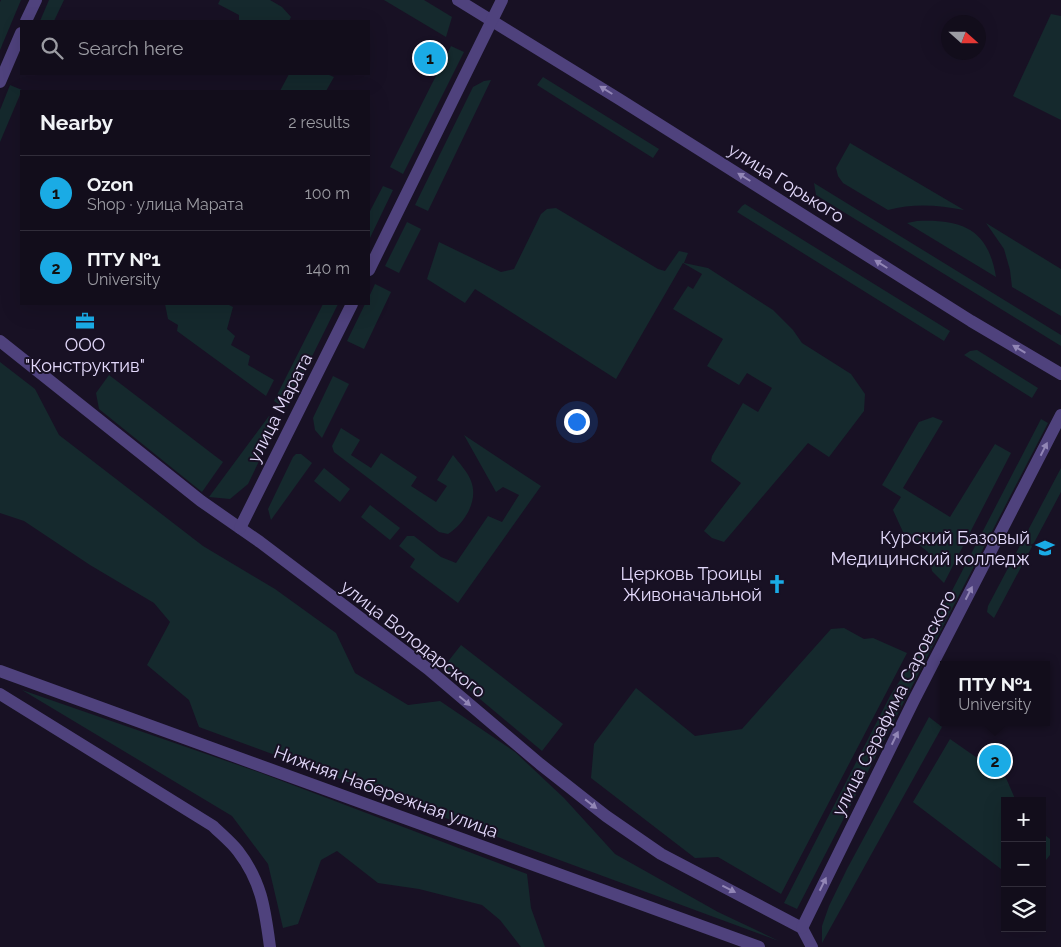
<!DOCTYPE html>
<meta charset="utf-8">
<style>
:root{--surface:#120d1b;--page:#1b1624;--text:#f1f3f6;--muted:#9c9ca3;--line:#312d3a;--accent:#1aabe5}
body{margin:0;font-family:Raleway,sans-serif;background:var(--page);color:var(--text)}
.controls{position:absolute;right:15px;bottom:15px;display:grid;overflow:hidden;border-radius:0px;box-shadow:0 5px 20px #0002}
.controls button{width:45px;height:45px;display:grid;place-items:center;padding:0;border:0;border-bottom:1px solid var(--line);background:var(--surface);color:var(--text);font:25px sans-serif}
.compass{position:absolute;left:941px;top:15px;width:45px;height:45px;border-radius:50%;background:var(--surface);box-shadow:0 5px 20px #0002;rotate:111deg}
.you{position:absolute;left:576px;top:421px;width:18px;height:18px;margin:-12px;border:4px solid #fff;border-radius:50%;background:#1a73e8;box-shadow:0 0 0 8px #1a73e833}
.badge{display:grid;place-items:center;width:32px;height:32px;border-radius:50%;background:var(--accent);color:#111;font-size:16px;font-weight:700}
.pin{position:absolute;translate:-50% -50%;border:2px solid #fff;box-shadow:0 1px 5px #0006}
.popup{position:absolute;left:940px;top:661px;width:110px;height:65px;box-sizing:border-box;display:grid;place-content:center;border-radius:0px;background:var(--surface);filter:drop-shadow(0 1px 4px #0005);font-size:16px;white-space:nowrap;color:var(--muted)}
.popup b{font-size:19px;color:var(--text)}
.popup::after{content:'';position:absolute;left:50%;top:100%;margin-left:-10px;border:10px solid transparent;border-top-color:var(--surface)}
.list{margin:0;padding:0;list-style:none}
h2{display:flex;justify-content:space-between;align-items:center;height:65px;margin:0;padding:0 20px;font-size:21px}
h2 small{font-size:16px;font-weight:400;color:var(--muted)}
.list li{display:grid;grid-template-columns:32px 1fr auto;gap:15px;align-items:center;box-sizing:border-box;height:75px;padding:0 20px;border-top:1px solid var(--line)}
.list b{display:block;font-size:19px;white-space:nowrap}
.list p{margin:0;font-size:16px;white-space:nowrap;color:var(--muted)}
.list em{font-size:16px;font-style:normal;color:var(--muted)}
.icon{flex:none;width:28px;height:28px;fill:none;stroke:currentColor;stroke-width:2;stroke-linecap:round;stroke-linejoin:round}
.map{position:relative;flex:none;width:1061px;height:947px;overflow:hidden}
.search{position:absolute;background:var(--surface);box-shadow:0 5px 20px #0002;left:20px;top:20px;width:350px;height:55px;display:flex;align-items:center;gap:12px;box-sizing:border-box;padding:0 18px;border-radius:0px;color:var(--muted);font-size:19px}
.panel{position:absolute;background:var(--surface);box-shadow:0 5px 20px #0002;left:20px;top:90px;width:350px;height:215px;border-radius:0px}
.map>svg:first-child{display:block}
.green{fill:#15292d}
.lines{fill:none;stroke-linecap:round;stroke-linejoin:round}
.minor{stroke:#4f427d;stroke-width:12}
.oneway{fill:#9286b6}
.labels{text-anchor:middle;stroke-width:4;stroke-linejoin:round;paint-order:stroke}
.street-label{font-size:18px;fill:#e3d9fb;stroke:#181124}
.poi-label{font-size:18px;fill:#e3d9fb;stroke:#181124;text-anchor:end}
</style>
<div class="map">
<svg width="1061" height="947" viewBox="0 0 1061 947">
<rect width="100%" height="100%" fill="#181124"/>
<g class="green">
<path d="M1,0H21L0,50V2Z"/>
<path d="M49,0H64L54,21H40Z"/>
<path d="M220,0H270L282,7L291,17L289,21H239V15L218,4Z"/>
<path d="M384,0H424L452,17L446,37Z"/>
<path d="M1051,14L1061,16V120L1013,96Z"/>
<path d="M451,46L464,52L403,174L390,167Z"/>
<path d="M289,74H327L334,77L326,91H280Z"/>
<path d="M543,77L659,149L653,158L537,85Z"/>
<path d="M491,80L428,211L415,205L473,87L484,81Z"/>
<path d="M10,85L22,90L0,142V110Z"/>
<path d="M850,143L964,210C938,205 914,203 888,210L843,183L838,176L836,168Z"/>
<path d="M814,183L1061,335V346L816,195Z"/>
<path d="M383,186L393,190L369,240V213Z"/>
<path d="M745,204L950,331L944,341L737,212L742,206Z"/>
<path d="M556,208L658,269L665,271L679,251L688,253L684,263L708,268L773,310L793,330L802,343L851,374L865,394L864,411L829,457L808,443L724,542L712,538L704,531L741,483L711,461L712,456L743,403L758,412L772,388L747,373L739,385L707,366L723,339L673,309L688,286L693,289L702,274L683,263L616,379L475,289L465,303L427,279L439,242L501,272L514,269L541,214L547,209Z"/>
<path d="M917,221C962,219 988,229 996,277L907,223Z"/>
<path d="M407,222L421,229L399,273L385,266Z"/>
<path d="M986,223L1061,269V316L1012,287L1010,270L1004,249Z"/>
<path d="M375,284L391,292L364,349L347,341L365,304H369V297Z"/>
<path d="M165,304H227L233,307L227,329L235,336L231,345L250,356L248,365L274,380L266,396L177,331L178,325L168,319Z"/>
<path d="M323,304H338L286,409L274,401Z"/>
<path d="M977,350L1038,388L1032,398L964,355L970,351Z"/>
<path d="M0,362L35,389L59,435L203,546L275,589L336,633L355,673L408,705L440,701L515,752L564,798L615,854L718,912L779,941L199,727L189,700L147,665L170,622L154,603L90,565L24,521L0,513Z"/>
<path d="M109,375L223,462L202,492L99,409L96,393Z"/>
<path d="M333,376L349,384L322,438L315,430L313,418Z"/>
<path d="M269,416L278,422L248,484L230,499L209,497Z"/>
<path d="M933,417L943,421L903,488L950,517L995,444L1011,453L944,583L932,571L928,552L903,532L893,510L901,497L882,485L919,422Z"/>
<path d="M1041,419L1048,423L797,909L784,903L890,696L929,635Z"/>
<path d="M341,428L360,440L351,455L371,468L381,453L417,477L411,486L436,502L447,486L437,480L453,455C459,463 468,472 471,481C479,501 464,524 448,534L439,532L334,452L332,446Z"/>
<path d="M464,435L541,486L458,603L410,567L415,559L399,546L407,536H414L441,557L456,563L488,516L502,522L519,495L503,487L496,492Z"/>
<path d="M296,454H301L312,463L271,520L268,509L293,457Z"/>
<path d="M324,468L350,489L340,502L314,481Z"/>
<path d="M1061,468V492L994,618L987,612L988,606Z"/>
<path d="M370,505L400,528L390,540L361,517Z"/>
<path d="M844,628L864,639L873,638L907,653L781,894L718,857L695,858L591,778L594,744L636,688L695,736L742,729L831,629Z"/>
<path d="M461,645L563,724L542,751L443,668Z"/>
<path d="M22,690L261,773L527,874L531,908L545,947H521L500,920L482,905L419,889L378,883L337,851L321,860L298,924L283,928L268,864L232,816Z"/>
<path d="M929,717L942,727L822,943V926L829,906L847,869Z"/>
<path d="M950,739L1006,778L1016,801H1005V872L913,802Z"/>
<path d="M1042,833L1050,839V855L1042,865Z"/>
</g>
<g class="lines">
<g class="minor">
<path d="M458,0L619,99L971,321L1061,374"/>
<path d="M26,21L36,0"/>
<path d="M0,82L21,33"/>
<path d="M369,270L502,0"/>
<path d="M0,341L201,501L260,542L428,669L540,764L606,816L661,854L802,928L812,947"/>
<path d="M240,528L352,304"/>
<path d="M0,671L759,947"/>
<path d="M0,694L213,826C221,834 231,842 238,851C262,882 265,910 270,947"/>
<path d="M802,928L914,700L1061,415"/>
</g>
</g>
<defs><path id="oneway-solid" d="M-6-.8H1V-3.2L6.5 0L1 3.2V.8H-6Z" transform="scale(1.25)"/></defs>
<g class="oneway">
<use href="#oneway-solid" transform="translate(606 90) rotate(-148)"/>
<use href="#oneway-solid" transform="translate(744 177) rotate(-148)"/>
<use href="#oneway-solid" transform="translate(881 264) rotate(-148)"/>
<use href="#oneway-solid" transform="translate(1019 349) rotate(-149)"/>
<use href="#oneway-solid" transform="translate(1044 449) rotate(-63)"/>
<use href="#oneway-solid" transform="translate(969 593) rotate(-63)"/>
<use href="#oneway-solid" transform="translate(465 701) rotate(40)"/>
<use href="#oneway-solid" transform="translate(895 738) rotate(-64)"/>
<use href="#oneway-solid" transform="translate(591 804) rotate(38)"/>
<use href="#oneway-solid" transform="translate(823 884) rotate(-64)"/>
<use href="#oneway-solid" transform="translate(729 889) rotate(27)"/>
</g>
<defs>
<g id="office-bare" transform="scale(1.5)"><path d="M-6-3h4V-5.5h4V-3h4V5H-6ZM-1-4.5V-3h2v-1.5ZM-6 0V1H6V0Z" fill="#1aabe5" stroke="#181124" stroke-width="2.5" paint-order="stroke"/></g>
<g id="university-bare" transform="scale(1.5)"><path d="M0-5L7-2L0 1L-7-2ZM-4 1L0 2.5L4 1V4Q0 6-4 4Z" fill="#1aabe5" stroke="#181124" stroke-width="2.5" paint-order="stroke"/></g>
<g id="church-bare" transform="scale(1.5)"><path d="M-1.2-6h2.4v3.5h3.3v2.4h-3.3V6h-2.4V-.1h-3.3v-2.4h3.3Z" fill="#1aabe5" stroke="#181124" stroke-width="2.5" paint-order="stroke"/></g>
</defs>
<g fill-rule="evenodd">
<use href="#office-bare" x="85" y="321"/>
<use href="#university-bare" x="1045" y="548"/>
<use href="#church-bare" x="777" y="584"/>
</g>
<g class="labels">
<g class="street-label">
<text transform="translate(786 183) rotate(32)" y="6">улица Горького</text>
<text transform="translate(280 408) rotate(-63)" y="6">улица Марата</text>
<text transform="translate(413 639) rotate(38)" y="6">улица Володарского</text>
<text transform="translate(894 703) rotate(-63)" y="6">улица Серафима Саровского</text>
<text transform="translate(386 792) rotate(20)" y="6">Нижняя Набережная улица</text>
</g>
<g class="poi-label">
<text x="85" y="351" text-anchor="middle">ООО<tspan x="85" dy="21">"Конструктив"</tspan></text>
<text x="1030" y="544">Курский Базовый<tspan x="1030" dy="21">Медицинский колледж</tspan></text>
<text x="762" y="580">Церковь Троицы<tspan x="762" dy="21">Живоначальной</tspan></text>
</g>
</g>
</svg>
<div class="controls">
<button>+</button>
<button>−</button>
<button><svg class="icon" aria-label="layers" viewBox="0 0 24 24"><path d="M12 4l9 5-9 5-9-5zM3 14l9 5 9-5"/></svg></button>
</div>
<svg class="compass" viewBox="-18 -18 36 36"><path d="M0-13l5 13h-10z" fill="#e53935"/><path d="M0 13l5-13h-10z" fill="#9c9ca3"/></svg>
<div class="you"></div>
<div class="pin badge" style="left:430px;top:58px">1</div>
<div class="pin badge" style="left:995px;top:761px">2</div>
<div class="popup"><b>ПТУ №1</b>University</div>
<div class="search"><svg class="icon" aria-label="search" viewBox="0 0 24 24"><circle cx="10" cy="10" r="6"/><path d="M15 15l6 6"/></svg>Search here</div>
<section class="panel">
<h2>Nearby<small>2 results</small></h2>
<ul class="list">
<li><span class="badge">1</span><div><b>Ozon</b><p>Shop · улица Марата</p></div><em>100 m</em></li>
<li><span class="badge">2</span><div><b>ПТУ №1</b><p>University</p></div><em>140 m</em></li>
</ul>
</section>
</div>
